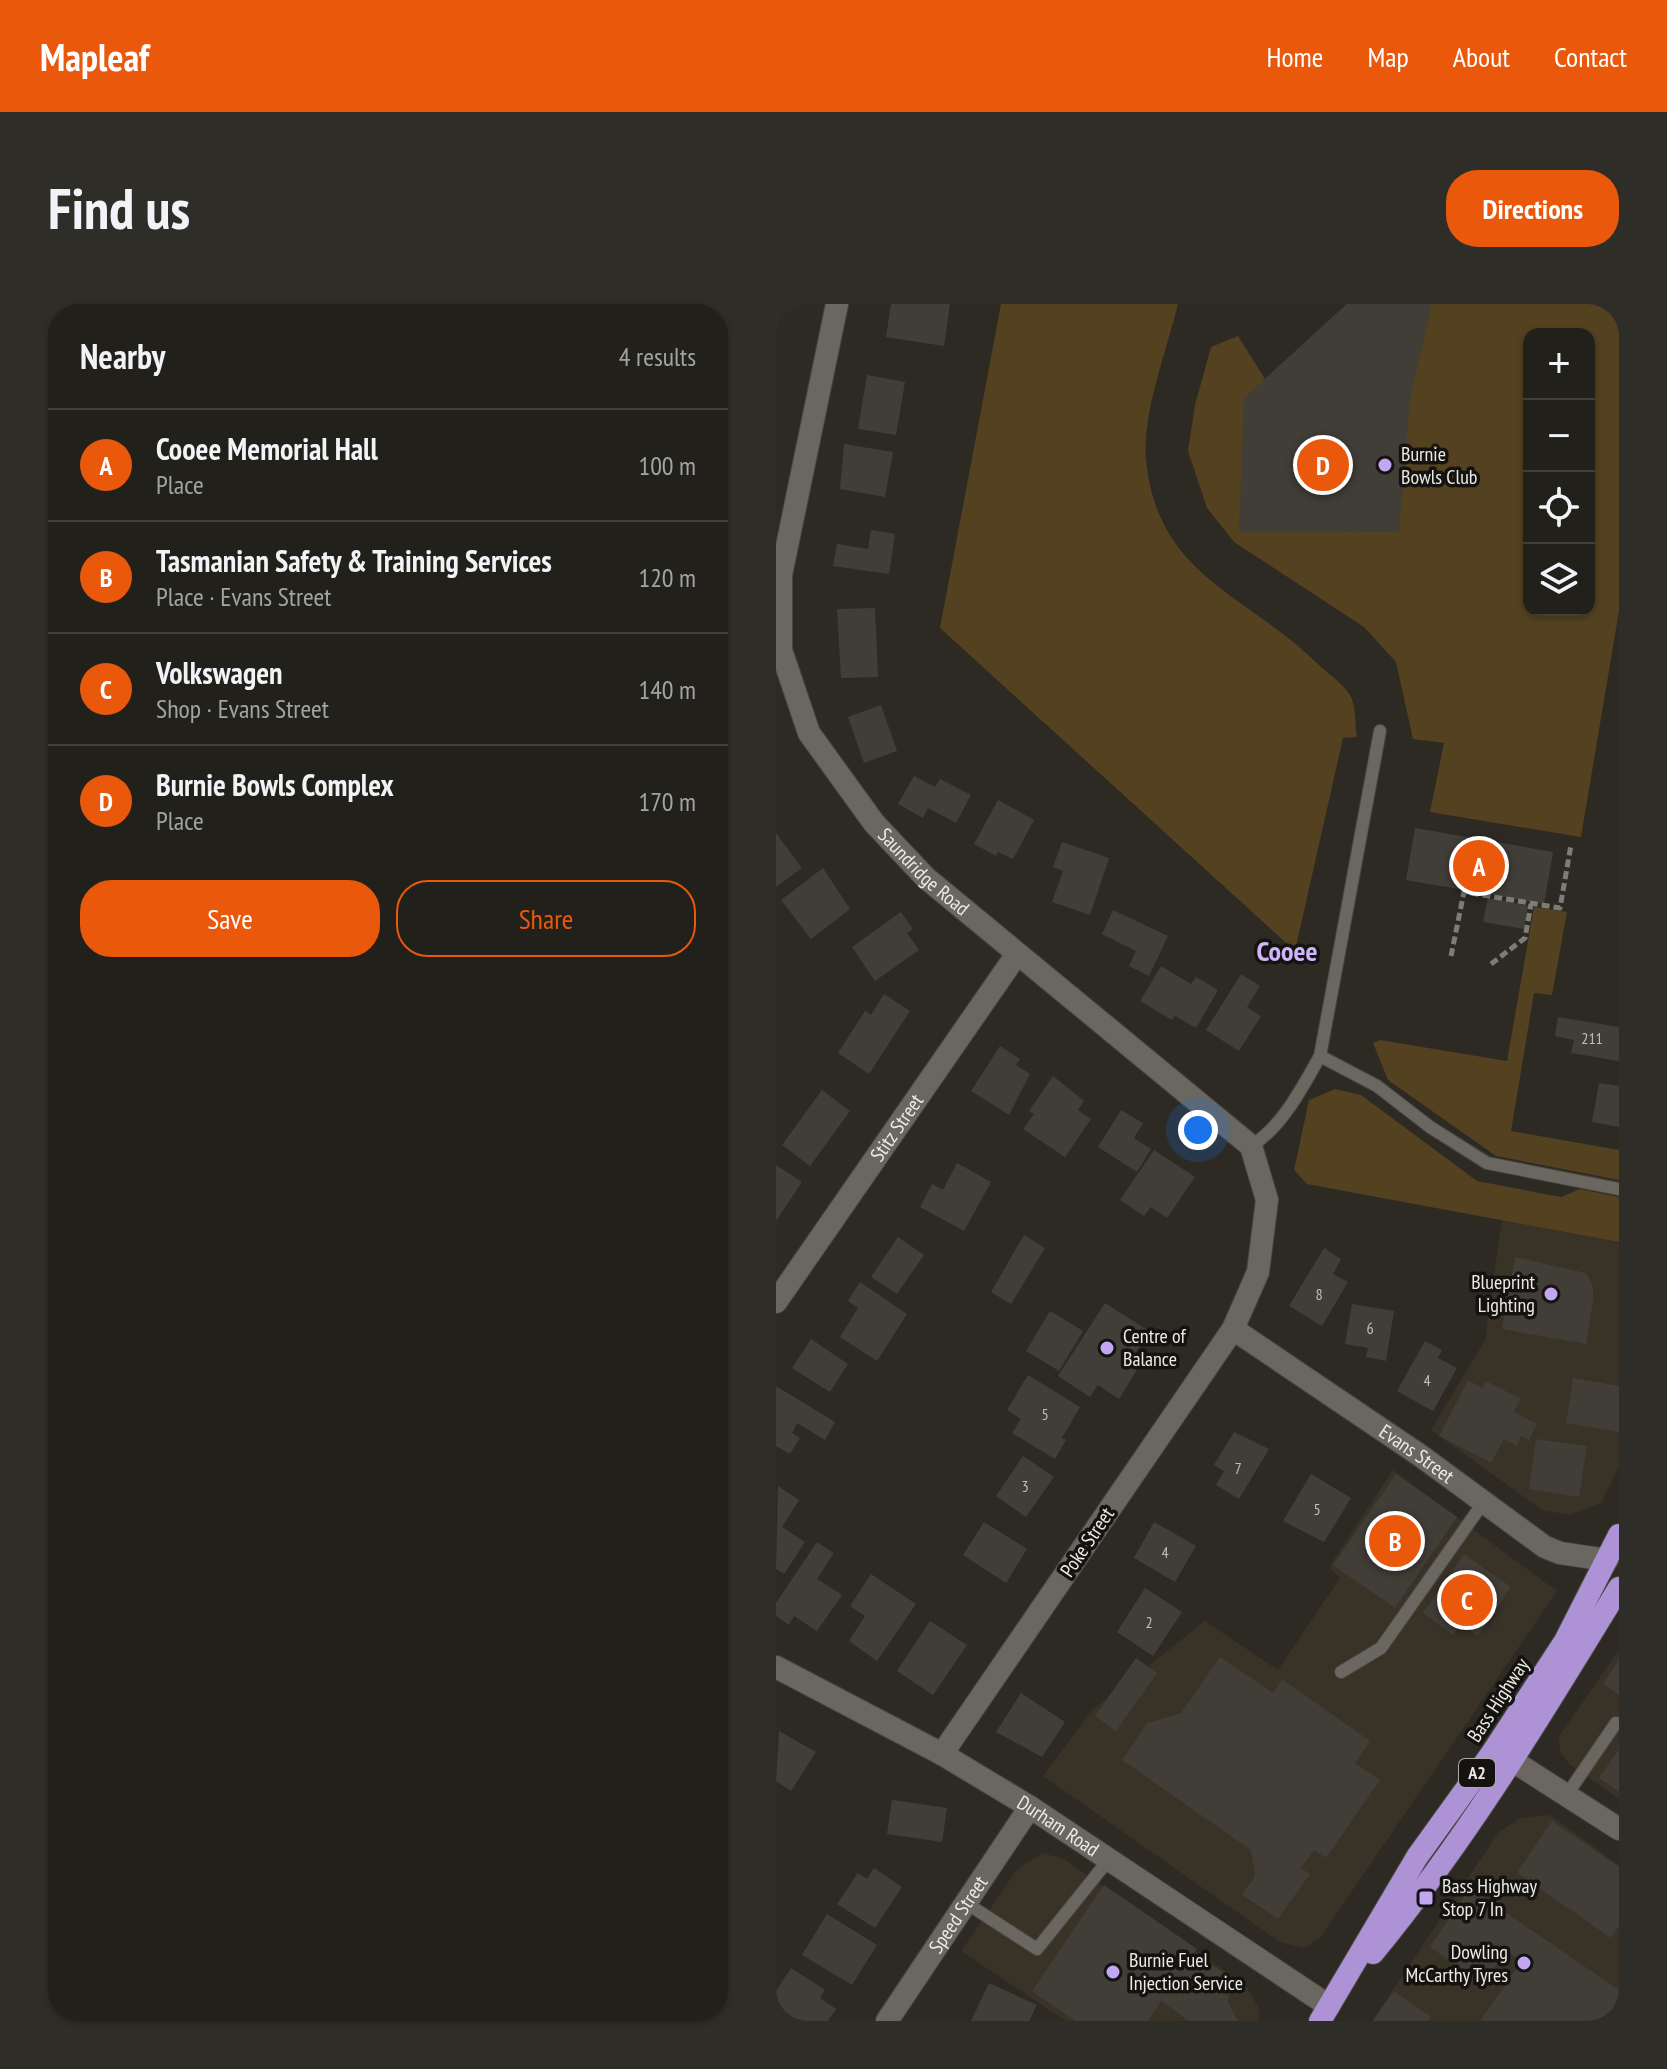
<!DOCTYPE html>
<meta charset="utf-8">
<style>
:root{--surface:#22201b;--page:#2e2d28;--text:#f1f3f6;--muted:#a2a3a3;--line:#3f3e3a;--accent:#ea580c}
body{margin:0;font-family:"PT Sans Narrow",sans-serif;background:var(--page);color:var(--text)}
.controls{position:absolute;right:24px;top:24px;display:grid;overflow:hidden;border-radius:16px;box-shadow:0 2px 6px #0004}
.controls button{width:72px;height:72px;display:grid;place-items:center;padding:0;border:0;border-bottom:2px solid var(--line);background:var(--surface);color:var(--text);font:40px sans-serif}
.you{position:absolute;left:422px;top:826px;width:28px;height:28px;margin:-20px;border:6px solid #fff;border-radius:50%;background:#1a73e8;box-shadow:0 0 0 12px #1a73e833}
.badge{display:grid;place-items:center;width:52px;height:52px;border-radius:50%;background:var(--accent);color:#fff;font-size:26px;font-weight:700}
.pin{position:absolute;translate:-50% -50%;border:4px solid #fff;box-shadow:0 2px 8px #0006}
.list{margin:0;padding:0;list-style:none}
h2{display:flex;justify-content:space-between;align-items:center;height:104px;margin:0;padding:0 32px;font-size:34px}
h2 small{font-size:26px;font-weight:400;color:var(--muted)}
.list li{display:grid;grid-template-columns:52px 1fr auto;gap:24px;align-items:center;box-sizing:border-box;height:112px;padding:0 32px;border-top:2px solid var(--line)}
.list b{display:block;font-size:30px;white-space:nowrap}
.list p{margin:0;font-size:26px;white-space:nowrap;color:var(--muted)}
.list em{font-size:26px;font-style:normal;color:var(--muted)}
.actions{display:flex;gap:16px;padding:24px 32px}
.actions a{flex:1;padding:18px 0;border:2px solid var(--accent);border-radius:32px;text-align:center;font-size:28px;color:var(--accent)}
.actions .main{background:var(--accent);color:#fff}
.icon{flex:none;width:44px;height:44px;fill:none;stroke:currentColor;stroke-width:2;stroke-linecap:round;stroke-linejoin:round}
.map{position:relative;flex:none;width:843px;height:1717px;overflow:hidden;border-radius:32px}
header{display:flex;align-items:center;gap:48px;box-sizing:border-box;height:112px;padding:0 40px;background:var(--accent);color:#fff}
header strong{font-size:38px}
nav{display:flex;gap:44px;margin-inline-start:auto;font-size:28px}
.intro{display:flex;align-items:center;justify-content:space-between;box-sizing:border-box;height:192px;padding:0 48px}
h1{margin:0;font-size:56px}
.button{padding:20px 36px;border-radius:32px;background:var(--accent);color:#fff;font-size:28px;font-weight:700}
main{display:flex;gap:48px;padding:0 48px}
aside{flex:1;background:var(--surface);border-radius:32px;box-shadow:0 2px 6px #0004}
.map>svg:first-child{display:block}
.built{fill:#383227}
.green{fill:#53411f;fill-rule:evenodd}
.building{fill:#413e38}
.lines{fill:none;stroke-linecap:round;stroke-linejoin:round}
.service-casing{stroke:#494641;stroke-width:14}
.minor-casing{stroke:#494641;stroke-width:24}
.trunk-casing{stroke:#494641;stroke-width:24}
.path{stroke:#7f7c78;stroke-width:5;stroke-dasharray:8 4;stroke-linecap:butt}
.service{stroke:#6a6760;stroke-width:12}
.minor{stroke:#6a6760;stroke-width:22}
.trunk{stroke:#ad93d5;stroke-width:22}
.poi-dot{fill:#c3a7f2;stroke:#141310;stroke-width:3}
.labels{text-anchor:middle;stroke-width:7;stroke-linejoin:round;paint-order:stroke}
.number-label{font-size:16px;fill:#c1bfbb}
.shield{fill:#141310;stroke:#abaaa6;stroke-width:2}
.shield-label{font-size:18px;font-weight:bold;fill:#eceae7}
.poi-label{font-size:20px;fill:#eceae7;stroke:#141310;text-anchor:start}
.street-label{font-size:20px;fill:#eceae7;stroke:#141310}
.district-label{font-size:28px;font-weight:bold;fill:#cfb5fb;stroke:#141310}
</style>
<header>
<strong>Mapleaf</strong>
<nav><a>Home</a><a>Map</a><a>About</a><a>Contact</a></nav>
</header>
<div class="intro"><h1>Find us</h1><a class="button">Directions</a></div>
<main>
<aside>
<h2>Nearby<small>4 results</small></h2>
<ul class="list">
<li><span class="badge">A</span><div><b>Cooee Memorial Hall</b><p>Place</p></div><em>100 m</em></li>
<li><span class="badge">B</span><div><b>Tasmanian Safety &amp; Training Services</b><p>Place · Evans Street</p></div><em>120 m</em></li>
<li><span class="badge">C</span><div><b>Volkswagen</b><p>Shop · Evans Street</p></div><em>140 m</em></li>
<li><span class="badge">D</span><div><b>Burnie Bowls Complex</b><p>Place</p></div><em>170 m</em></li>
</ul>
<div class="actions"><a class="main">Save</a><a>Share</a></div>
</aside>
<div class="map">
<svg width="843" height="1717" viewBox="0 0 843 1717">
<rect width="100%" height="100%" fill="#2d2a24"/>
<g class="built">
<path d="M726,914L843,938V1163L825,1199L793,1211L766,1206L655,1126L709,1036Z"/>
<path d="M617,1166L781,1287L544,1634L528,1644L504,1638L267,1472L315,1407L429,1317L502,1366L564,1274L553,1263Z"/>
<path d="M843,1346V1495L793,1460L784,1448L783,1432Z"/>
<path d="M774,1511L843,1561V1717H596L722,1529L744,1514Z"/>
<path d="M267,1549L288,1555L469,1681L483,1704V1717H290L185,1647L242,1564Z"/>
</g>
<g class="green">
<path d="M225,0H402C391,45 366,110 370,155C381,273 470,289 543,361C553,370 567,380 574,391C580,401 579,421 581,433L567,434L519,647L164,324Z"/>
<path d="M571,0H843V307L805,533L654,508L668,439L637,435L620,358L588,323L458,238L431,204L412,147L419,101L435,43L462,32L489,75ZM753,30H813V306H753Z"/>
<path d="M758,603L791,608L776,691L758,689L735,827L843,846V876L720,852L612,776L597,739L604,736L731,757Z"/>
<path d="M559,785L585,791L701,877L785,893L804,885L843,893V938L531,880L518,866L533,796Z"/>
</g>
<g class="building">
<path d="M115,0H174L168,42L110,33Z"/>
<path d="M571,0H656L634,95L623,228L463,227L468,94Z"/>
<path d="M91,71L129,78L120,131L82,125Z"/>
<path d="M68,140L117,148L109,193L64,185Z"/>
<path d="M95,226L119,230L113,270L57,262L61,240L92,245Z"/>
<path d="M99,304L102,373L65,374L61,305Z"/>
<path d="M105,401L121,447L88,459L72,413Z"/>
<path d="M138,472L159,483L164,475L195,491L180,519L152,504L147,514L122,500Z"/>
<path d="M222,496L258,516L237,555L222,548L220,552L198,540Z"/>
<path d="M639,524L777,548L768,600L630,576Z"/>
<path d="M0,529L26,564L0,583Z"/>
<path d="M286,538L333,554L314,611L276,598L287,567L277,563Z"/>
<path d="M47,564L74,605L35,635L5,596Z"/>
<path d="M712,594L752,602L748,625L707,618Z"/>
<path d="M337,606L392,632L373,672L353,662L360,647L326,630Z"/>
<path d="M125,608L137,625L131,629L143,646L99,677L76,643Z"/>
<path d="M385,662L415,680L420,673L442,686L420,724L399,712L396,716L364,697Z"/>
<path d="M465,670L484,682L471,703L485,712L463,747L430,726Z"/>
<path d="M108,690L134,707L93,770L62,749L89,707L95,711Z"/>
<path d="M782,713L843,723V757L795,749L798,736L779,732Z"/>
<path d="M224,742L244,755L240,761L254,770L233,811L195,787Z"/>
<path d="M277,772L308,797L302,806L315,815L289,853L247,825L258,810L253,807Z"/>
<path d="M823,779L843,782V823L816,818Z"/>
<path d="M46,786L74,807L34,862L6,841Z"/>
<path d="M345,806L367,819L358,834L375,845L361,868L322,843Z"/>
<path d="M378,846L419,873L391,914L375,903L368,912L344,896Z"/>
<path d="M181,859L215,878L188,927L144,903L156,880L167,886Z"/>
<path d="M0,861L26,878L0,917Z"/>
<path d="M248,931L269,944L235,1000L215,988Z"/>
<path d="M122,933L148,951L121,990L95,973Z"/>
<path d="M548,944L565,955L557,970L572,978L546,1022L513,1002Z"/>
<path d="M739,953L810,969L817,983V997L810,1040L726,1025Z"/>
<path d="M84,978L131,1010L101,1057L64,1033L82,1004L72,997Z"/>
<path d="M329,999L373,1027L352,1060L361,1066L343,1095L322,1081L314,1093L282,1072Z"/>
<path d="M576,1000L618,1007L610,1057L590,1053L592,1044L569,1040Z"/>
<path d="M274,1007L307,1027L283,1067L250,1047Z"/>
<path d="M35,1035L72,1060L54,1088L16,1064Z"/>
<path d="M649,1037L666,1046L662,1054L681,1064L657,1107L621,1087Z"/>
<path d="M252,1071L304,1103L286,1134L290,1136L279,1155L236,1129L245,1115L231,1106Z"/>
<path d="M797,1074L843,1082V1128L790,1119Z"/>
<path d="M692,1076L706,1084L710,1077L745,1095L738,1108L761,1120L753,1136L745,1132L741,1142L728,1135L715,1159L663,1132Z"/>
<path d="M0,1082L59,1118L49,1136L21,1119L16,1129L24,1134L14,1150L0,1142Z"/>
<path d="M458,1128L493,1145L463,1195L440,1181L448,1167L438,1161Z"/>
<path d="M760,1135L811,1142L803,1193L753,1185Z"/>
<path d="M247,1152L278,1173L250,1213L220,1192Z"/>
<path d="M535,1170L575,1194L548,1238L507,1217Z"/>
<path d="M620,1170L681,1213L619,1304L557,1261Z"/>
<path d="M2,1182L23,1196L6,1223L29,1238L8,1270L0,1265Z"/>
<path d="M208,1218L251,1245L230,1279L187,1251Z"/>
<path d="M378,1218L420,1242L399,1278L358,1254Z"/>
<path d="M41,1238L58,1249L41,1275L66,1291L41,1327L18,1312L13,1321L0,1312V1299Z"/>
<path d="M688,1250L735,1283L702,1332L684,1320L677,1331L647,1309Z"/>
<path d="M95,1270L140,1300L101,1357L73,1337L89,1312L74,1302Z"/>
<path d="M369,1284L406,1308L377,1352L341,1328Z"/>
<path d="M154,1317L191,1341L157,1391L121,1367Z"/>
<path d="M444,1353L497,1389L506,1375L594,1437L579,1459L604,1476L550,1554L538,1546L525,1564L534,1570L502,1615L466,1591L479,1572L475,1546L346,1456L371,1419L405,1409Z"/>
<path d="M360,1354L381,1369L340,1427L319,1412Z"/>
<path d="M843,1355V1391L827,1380Z"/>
<path d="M245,1389L289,1418L266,1453L220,1428Z"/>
<path d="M3,1427L40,1448L15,1487L0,1477Z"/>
<path d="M843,1445V1488L823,1474Z"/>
<path d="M116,1496L171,1504L166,1538L111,1530Z"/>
<path d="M776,1517L843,1563V1622L835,1634L741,1569Z"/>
<path d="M98,1564L126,1583L99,1624L61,1600L82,1569L91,1575Z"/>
<path d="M328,1581L421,1645L418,1649L454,1673L452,1699L462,1717H413L385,1697L372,1717H299L256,1687Z"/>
<path d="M694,1584L843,1686V1717H704L746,1657L730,1647L707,1680L654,1643Z"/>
<path d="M51,1610L101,1641L76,1681L26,1651Z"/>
<path d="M15,1664L49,1686L44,1694L60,1705L52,1717H20L0,1704V1687Z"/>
<path d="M213,1679L261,1701L253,1717H195Z"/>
<path d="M618,1687L655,1713L652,1717H597Z"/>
</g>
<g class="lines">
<g class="service-casing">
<g id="service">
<path d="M544,752L601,782L654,823L711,859L843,885"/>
<path d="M475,842C506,823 526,784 544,752L604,427"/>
<path d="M565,1368L605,1344L707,1199"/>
<path d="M792,1489L840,1419"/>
<path d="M190,1599L261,1645L334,1554"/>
</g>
</g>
<g class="minor-casing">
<g id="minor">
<path id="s1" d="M61,0L5,271V346L33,429L98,519L150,574L475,842L491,896L482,968L457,1025L166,1450"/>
<path id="s2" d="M0,998L241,650"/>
<path id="s3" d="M457,1025L645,1152L769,1243L784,1249L831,1256"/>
<path id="s4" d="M0,1363L166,1450L254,1503L553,1702"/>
<path d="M737,1457L843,1525"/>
<path id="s5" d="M111,1717L254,1503"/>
</g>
</g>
<g class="trunk-casing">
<g id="trunk">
<path d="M597,1649C691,1535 766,1410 843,1284"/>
<path d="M544,1717L641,1553L716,1449L789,1337L843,1231"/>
</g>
</g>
<g class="path">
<path d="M675,652L688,588L784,604L795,541"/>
<path d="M715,660L749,634L755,600"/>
</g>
<use href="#service" class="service"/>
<use href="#minor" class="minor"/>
<use href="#trunk" class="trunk"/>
</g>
<g class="poi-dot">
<circle cx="609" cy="161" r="8"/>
<circle cx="775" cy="990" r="8"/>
<circle cx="331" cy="1044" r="8"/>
<rect x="642" y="1586" width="16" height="16" rx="4"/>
<circle cx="748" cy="1659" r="8"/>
<circle cx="337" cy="1668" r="8"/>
</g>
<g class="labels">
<g class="number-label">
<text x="816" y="740">211</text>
<text x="543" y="996">8</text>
<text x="594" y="1030">6</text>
<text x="651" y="1082">4</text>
<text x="269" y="1116">5</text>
<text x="462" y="1170">7</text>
<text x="249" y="1188">3</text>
<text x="541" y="1211">5</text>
<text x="389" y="1254">4</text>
<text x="373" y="1324">2</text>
</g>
<rect class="shield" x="683" y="1455" width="36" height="28" rx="6"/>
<g class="shield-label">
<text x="701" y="1475">A2</text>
</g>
<g class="poi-label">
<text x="625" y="157">Burnie<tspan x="625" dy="23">Bowls Club</tspan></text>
<text x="759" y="985" text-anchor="end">Blueprint<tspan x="759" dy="23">Lighting</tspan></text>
<text x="347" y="1039">Centre of<tspan x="347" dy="23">Balance</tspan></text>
<text x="666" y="1589">Bass Highway<tspan x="666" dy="23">Stop 7 In</tspan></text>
<text x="732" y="1655" text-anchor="end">Dowling<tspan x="732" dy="23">McCarthy Tyres</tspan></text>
<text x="353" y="1663">Burnie Fuel<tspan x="353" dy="23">Injection Service</tspan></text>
</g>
<g class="street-label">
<text dy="7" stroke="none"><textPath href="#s1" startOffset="620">Saundridge Road</textPath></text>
<text dy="7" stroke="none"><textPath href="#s2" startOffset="212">Stitz Street</textPath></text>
<text dy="7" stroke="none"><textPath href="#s3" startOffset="222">Evans Street</textPath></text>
<text transform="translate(311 1238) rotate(-56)" y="7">Poke Street</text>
<text transform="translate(722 1396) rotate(-57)" y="7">Bass Highway</text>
<text dy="7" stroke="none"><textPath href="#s4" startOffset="324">Durham Road</textPath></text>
<text dy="7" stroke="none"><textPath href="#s5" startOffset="128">Speed Street</textPath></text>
</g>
<g class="district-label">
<text x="511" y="657">Cooee</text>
</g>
</g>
</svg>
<div class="controls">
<button>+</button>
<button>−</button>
<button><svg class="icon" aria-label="locate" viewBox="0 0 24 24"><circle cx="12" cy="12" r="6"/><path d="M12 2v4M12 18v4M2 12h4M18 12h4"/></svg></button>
<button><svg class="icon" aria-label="layers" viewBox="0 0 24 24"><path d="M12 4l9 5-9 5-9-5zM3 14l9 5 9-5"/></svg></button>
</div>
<div class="you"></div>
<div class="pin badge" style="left:703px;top:562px">A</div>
<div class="pin badge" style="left:619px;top:1237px">B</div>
<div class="pin badge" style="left:691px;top:1296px">C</div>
<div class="pin badge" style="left:547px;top:161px">D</div>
</div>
</main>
